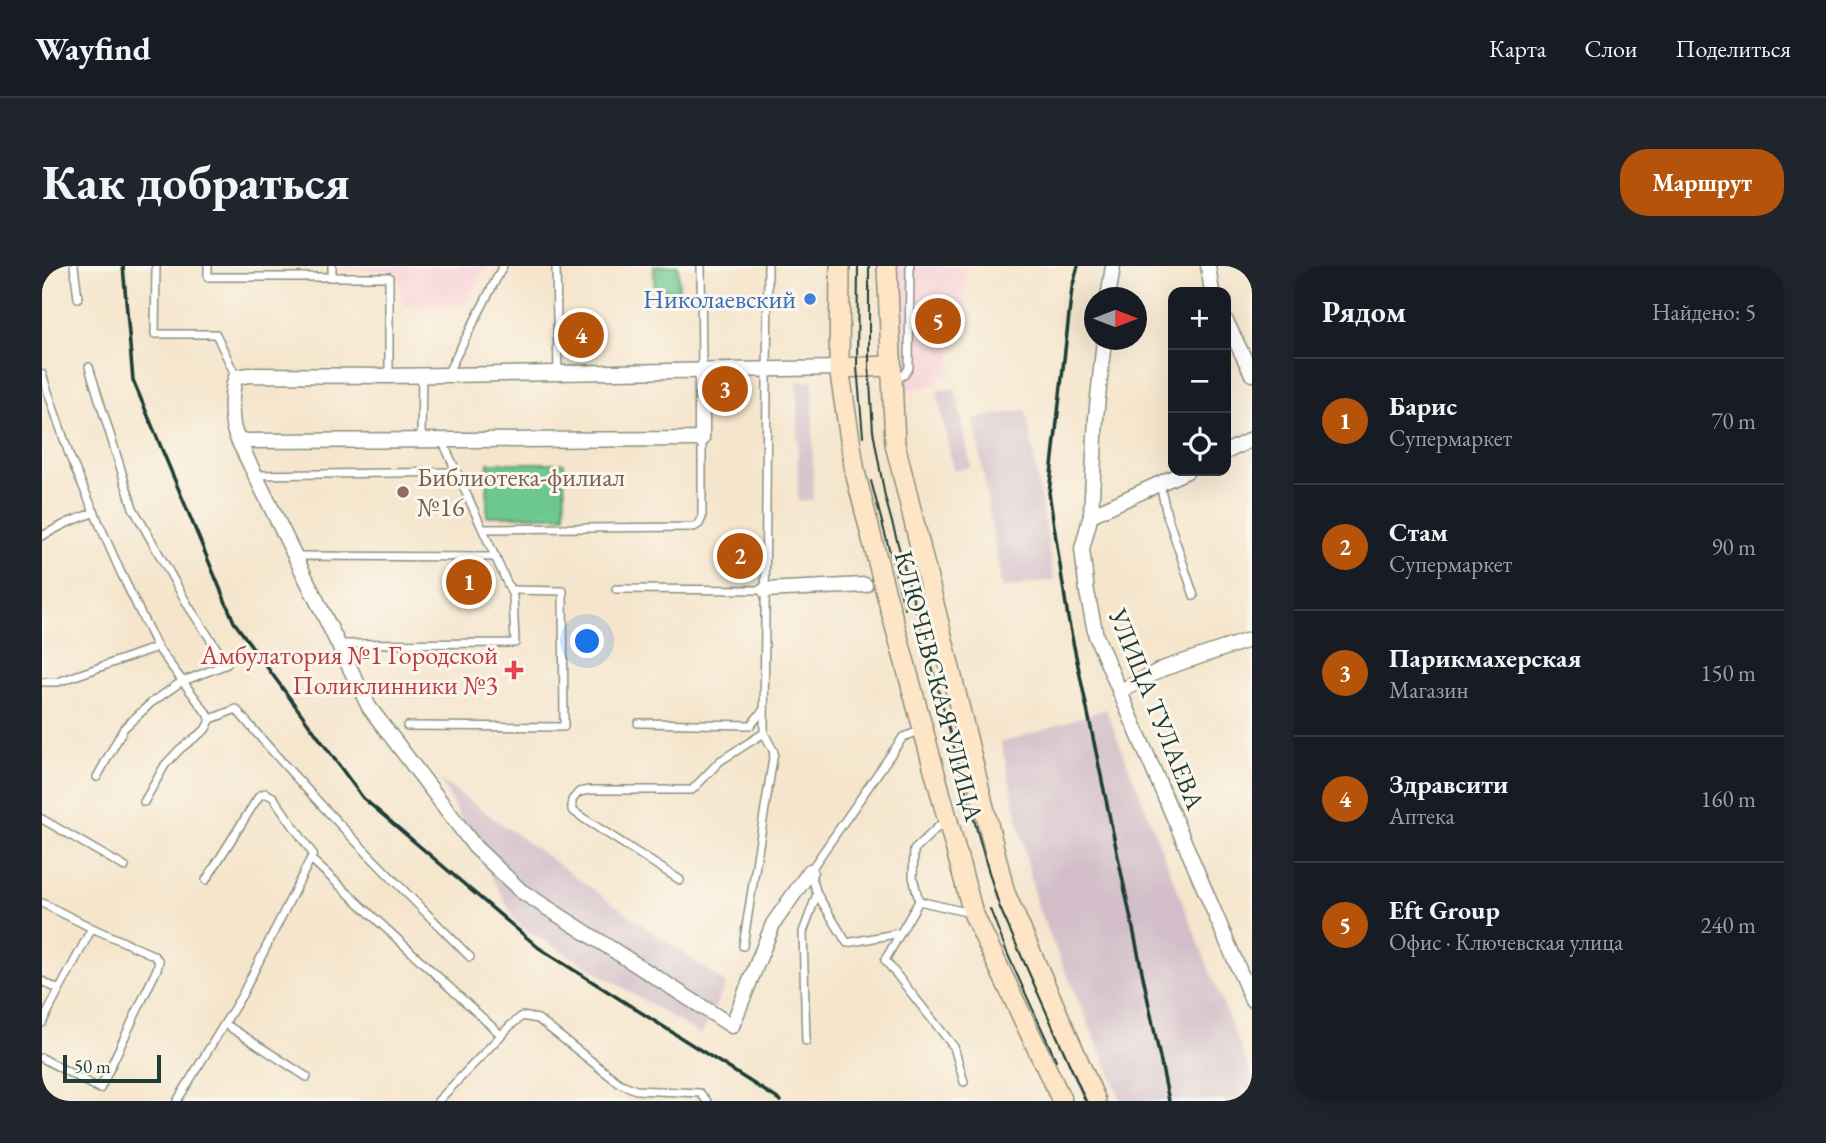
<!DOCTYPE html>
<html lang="ru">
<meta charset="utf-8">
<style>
:root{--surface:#171b24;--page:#20242c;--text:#f1f3f6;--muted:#9ea1a6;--line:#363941;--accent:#b45309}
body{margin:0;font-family:"EB Garamond",serif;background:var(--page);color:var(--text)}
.controls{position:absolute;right:21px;top:21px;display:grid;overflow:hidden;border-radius:14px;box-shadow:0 7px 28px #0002}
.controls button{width:63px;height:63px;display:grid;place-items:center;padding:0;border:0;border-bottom:2px solid var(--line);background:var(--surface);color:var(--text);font:35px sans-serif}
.compass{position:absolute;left:1042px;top:21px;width:63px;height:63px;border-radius:50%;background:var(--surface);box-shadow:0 7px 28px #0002;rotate:90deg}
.scale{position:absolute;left:21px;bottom:18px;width:98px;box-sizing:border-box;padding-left:7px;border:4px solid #1f3d34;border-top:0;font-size:19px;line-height:24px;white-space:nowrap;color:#1f3d34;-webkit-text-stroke:5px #fbf7ec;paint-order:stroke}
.you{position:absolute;left:546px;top:376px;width:24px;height:24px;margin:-18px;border:5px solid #fff;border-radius:50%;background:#1a73e8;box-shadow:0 0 0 10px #1a73e833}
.badge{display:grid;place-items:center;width:46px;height:46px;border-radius:50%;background:var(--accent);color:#fff;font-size:23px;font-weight:700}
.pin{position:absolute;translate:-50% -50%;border:4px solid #fff;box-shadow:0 2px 7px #0006}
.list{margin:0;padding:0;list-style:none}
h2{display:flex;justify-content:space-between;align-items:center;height:91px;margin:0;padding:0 28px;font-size:30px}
h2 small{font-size:23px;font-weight:400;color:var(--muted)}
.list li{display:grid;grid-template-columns:46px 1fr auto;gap:21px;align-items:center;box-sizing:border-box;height:126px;padding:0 28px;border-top:2px solid var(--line)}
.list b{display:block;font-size:26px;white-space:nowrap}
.list p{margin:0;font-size:23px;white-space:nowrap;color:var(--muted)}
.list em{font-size:23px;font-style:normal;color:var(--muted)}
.icon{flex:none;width:38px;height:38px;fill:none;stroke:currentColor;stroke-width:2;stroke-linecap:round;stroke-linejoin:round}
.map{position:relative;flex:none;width:1210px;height:835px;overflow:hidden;border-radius:28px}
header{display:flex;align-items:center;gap:42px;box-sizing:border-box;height:98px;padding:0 35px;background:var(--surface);border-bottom:2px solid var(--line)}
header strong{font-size:33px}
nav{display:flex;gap:38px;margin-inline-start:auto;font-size:24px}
.intro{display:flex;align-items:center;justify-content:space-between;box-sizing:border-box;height:168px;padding:0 42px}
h1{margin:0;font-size:49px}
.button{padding:18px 32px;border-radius:28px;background:var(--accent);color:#fff;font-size:24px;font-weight:700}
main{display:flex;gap:42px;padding:0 42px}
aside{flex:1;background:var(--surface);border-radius:28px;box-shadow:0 7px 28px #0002}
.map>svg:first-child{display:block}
.built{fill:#f7cfd5}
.industrial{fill:#d2bdc8}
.green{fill:#6dc88f;stroke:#468262;stroke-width:2}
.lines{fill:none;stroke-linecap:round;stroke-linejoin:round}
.service-casing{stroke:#8a9180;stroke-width:10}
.minor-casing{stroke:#8a9180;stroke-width:17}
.secondary-casing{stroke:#8a9180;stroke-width:22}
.service{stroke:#fff;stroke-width:7}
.minor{stroke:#fff;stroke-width:14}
.secondary{stroke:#fde5c5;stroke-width:19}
.tram{stroke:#1f3d34;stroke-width:2}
.rail{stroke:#1f3d34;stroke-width:3.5}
.shop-dot{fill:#3f7fe0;stroke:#fbf7ec;stroke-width:2.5}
.education-dot{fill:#8d6e63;stroke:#fbf7ec;stroke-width:2.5}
.health-dot{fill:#e0444e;stroke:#fbf7ec;stroke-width:2.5}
.labels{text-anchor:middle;stroke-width:6;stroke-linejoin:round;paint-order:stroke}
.shop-label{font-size:26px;fill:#366cbe;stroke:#fbf7ec;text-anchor:end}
.education-label{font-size:26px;fill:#785e54;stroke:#fbf7ec;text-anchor:start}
.health-label{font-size:26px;fill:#be3a42;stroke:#fbf7ec;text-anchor:end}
.street-label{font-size:26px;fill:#1f3d34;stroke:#fbf7ec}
</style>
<header>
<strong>Wayfind</strong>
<nav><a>Карта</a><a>Слои</a><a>Поделиться</a></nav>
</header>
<div class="intro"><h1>Как добраться</h1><a class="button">Маршрут</a></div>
<main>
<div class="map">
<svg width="1210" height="835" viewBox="0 0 1210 835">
<rect width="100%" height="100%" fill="#fbf7ec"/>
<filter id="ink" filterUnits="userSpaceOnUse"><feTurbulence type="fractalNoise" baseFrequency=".0143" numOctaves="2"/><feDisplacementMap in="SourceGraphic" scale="14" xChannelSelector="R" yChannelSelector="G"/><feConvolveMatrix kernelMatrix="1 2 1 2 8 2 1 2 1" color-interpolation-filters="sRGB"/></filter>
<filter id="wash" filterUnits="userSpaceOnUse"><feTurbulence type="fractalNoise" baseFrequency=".00686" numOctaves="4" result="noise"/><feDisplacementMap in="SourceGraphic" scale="28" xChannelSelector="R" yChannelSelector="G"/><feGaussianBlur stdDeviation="1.57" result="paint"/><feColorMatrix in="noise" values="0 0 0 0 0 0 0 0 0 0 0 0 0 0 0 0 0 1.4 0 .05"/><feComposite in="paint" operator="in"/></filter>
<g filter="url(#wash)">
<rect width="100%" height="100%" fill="#f5e5cc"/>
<g class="built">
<path d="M301,0H445L423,39L362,40L355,5L301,4Z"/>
<path d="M855,0H924L923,66H910L909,111H897V119L856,124Z"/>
</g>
<g class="industrial">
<path d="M755,115H771V234L756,235Z"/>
<path d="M913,122L929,201L911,204L895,125Z"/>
<path d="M984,144L1012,314L960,323L932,153Z"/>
<path d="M1064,443L1210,811L1208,835H1080L995,640L959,477Z"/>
<path d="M398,514L684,718L659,769L475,658Z"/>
</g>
<g class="green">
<path d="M612,0H636L637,24H612Z"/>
<path d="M446,197H522L523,250H445Z"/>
</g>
</g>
<g filter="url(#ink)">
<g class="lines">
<g class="service-casing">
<g id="service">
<path d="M32,0L36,32"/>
<path d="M114,0L113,68H174L194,111"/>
<path d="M166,0V11H347V110"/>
<path d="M514,0L516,107"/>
<path d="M659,0L660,105"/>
<path d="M290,11V0"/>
<path d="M47,101L91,242L147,341L185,398L139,416L109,437L82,462L55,511"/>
<path d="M0,108L28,191L78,305L115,381L169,453"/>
<path d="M405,108L461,0"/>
<path d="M852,114L862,109L867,102L868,0"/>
<path d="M379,173L380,109"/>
<path d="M213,209L415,206"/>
<path d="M1118,218L1125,249L1152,330"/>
<path d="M441,263L652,261L657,258L660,252V173"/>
<path d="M0,270L25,257L53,246"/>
<path d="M253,290L454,291"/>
<path d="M574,323L723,324"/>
<path d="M297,378L473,377L471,330L400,174"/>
<path d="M0,416H16L115,381"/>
<path d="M596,457L709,459L722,443"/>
<path d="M365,460L522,461L521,325L469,324"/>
<path d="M102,536L123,499L138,483L163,464L169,453L194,443C267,530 347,610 428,691"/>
<path d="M0,553L83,601"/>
<path d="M902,555L872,584L871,611L877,635L928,647"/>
<path d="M269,593L459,769"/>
<path d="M638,614L541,552L530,544V534L537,526L548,524H650L678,495L722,467L726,0"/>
<path d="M877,635L843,694L912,781L922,816"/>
<path d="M0,637L50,662L0,757"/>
<path d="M858,667L805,677L775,628L768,605L861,471L878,465"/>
<path d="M701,680L732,486L722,467"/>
<path d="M0,715L17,724"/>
<path d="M183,758L265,811"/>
<path d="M764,775L761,666L775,628"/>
<path d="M0,792L58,823L115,703L117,695L111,689L50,662"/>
<path d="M135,835L200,729L271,588L231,531L223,527L217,530L164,614"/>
<path d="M396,835L468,760L480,750L496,753L577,817L594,824L658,827L665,835"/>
</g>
</g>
<g class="minor-casing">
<g id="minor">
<path d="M1166,0L1170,26"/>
<path d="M1066,32L1071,0"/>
<path d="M1184,55L1210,108"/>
<path d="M1062,74L1054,151L1049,249L1040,283L1045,326L1054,370L1210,734"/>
<path d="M660,105V173L203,175L195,172C188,157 188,127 194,111L207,109L347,110L797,102"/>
<path d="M195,172L327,441L433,581L479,625L690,760L731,658L768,605"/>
<path d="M1184,186L1210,173"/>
<path d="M1049,249L1145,205"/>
<path d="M723,324L823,319"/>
<path d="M1079,425L1120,403L1210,373"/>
</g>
</g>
<g class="secondary-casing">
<g id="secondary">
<path d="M798,0L797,102L813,206L841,316L931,647L1020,835"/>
<path d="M845,0L853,178L963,627L1054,835"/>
<path d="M797,102L848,100"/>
</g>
</g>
<use href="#service" class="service"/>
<use href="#minor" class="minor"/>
<use href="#secondary" class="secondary"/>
<g class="tram">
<path d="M816,0L815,101L821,170"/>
<path d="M827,0V100L831,165L843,231L944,597L958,642L1044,835"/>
<path d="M829,215L863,343"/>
<path d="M948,643L966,689L1014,794"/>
</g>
<g class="rail">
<path d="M81,0L91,114L192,356L321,532L497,682L739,835"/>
<path d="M1036,0L1030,22L1007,227L1026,352L1127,835"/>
</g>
</g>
</g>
<circle class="shop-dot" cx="768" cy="33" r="7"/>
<circle class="education-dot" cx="361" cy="226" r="7"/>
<path class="health-dot" d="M468.5 393.5h7v7h7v7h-7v7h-7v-7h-7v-7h7z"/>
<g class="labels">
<g class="shop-label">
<text x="754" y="42">Николаевский</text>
</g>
<g class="education-label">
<text x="375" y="220">Библиотека-филиал<tspan x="375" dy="30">№16</tspan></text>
</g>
<g class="health-label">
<text x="456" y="398">Амбулатория №1 Городской<tspan x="456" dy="30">Поликлинники №3</tspan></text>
</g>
<g class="street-label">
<text transform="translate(897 420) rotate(75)" y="9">КЛЮЧЕВСКАЯ УЛИЦА</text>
<text transform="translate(1115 443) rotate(68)" y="9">УЛИЦА ТУЛАЕВА</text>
</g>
</g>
</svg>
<div class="controls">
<button>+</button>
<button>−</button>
<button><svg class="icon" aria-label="locate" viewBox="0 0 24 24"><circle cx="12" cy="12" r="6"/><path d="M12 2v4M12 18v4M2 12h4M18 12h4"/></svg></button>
</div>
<svg class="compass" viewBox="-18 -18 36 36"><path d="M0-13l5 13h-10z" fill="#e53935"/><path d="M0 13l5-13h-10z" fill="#9ea1a6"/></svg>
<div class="scale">50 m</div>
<div class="you"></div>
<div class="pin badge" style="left:427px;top:316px">1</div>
<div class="pin badge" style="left:698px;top:290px">2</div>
<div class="pin badge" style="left:683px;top:123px">3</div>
<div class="pin badge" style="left:539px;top:69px">4</div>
<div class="pin badge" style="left:896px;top:55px">5</div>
</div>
<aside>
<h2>Рядом<small>Найдено: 5</small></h2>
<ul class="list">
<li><span class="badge">1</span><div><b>Барис</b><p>Супермаркет</p></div><em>70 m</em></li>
<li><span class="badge">2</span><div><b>Стам</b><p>Супермаркет</p></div><em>90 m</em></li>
<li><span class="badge">3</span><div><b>Парикмахерская</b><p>Магазин</p></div><em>150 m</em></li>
<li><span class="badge">4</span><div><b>Здравсити</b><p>Аптека</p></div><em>160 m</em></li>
<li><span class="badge">5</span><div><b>Eft Group</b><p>Офис · Ключевская улица</p></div><em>240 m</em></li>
</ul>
</aside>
</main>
